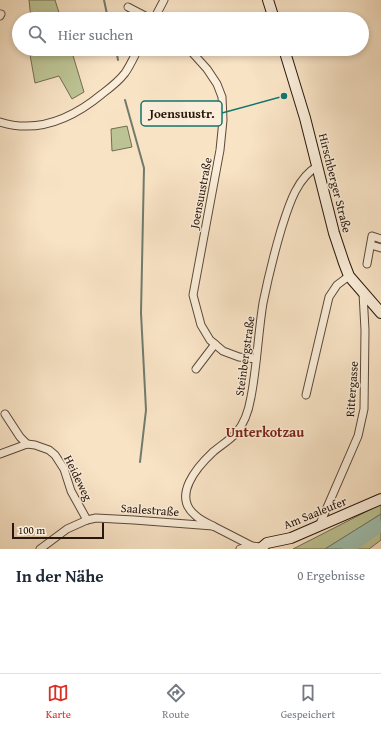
<!DOCTYPE html>
<html lang="de">
<meta charset="utf-8">
<style>
:root{--surface:#fff;--page:#f2f2f3;--text:#1f2937;--muted:#747a83;--line:#e0e1e3;--accent:#d93025}
body{margin:0;font-family:"Gentium Book Plus",serif;background:var(--page);color:var(--text)}
.scale{position:absolute;left:12px;bottom:10px;width:92px;box-sizing:border-box;padding-left:4px;border:2px solid #29160c;border-top:0;font-size:11px;line-height:14px;white-space:nowrap;color:#29160c;-webkit-text-stroke:3px #faedd9;paint-order:stroke}
.list{margin:0;padding:0;list-style:none}
h2{display:flex;justify-content:space-between;align-items:center;height:52px;margin:0;padding:0 16px;font-size:17px}
h2 small{font-size:13px;font-weight:400;color:var(--muted)}
.icon{flex:none;width:22px;height:22px;fill:none;stroke:currentColor;stroke-width:2;stroke-linecap:round;stroke-linejoin:round}
.map{position:relative;flex:none;width:381px;height:549px;overflow:hidden}
.search{position:absolute;background:var(--surface);box-shadow:0 2px 6px #0003;left:12px;right:12px;top:12px;height:44px;display:flex;align-items:center;gap:10px;box-sizing:border-box;padding:0 14px;border-radius:22px;color:var(--muted);font-size:15px}
.sheet{height:124px;background:var(--surface)}
nav{display:flex;justify-content:space-around;align-items:center;box-sizing:border-box;height:56px;border-top:1px solid var(--line);background:var(--surface);font-size:11px;color:var(--muted)}
nav a{display:grid;justify-items:center;gap:2px}
nav .on{color:var(--accent)}
.map>svg:first-child{display:block}
.green{fill:#bdc495;stroke:#736d50}
.water{fill:#9fbfae;stroke:#707b6d}
.lines{fill:none;stroke-linecap:round;stroke-linejoin:round}
.stream{stroke:#707b6d;stroke-width:2}
.river{stroke:#9fbfae;stroke-width:11}
.street-casing{stroke:#5d493a;stroke-width:9}
.secondary-casing{stroke:#29160c;stroke-width:12}
.street{stroke:#faedd9;stroke-width:7}
.secondary{stroke:#faedd9;stroke-width:10}
.labels{text-anchor:middle;stroke-width:3;stroke-linejoin:round;paint-order:stroke}
.street-label{font-size:12px;fill:#29160c;stroke:#faedd9}
.quarter-label{font-size:14px;font-weight:bold;fill:#7a1f14;stroke:#faedd9}
.leader{fill:none;stroke:#0f766e;stroke-width:1.5}
.callout-dot{fill:#0f766e;stroke:#faedd9;stroke-width:1.5}
.callout{fill:#faedd9;stroke:#0f766e;stroke-width:1.5}
.callout-label{font-size:13px;text-anchor:middle;font-weight:bold;fill:#29160c}
</style>
<div class="map">
<svg width="381" height="549" viewBox="0 0 381 549">
<rect width="100%" height="100%" fill="#f8e3c5"/>
<filter id="stains"><feTurbulence type="fractalNoise" baseFrequency=".005" numOctaves="4"/><feColorMatrix values="0 0 0 0 .2 0 0 0 0 .09 0 0 0 0 .02 0 0 0 .5 -.17"/></filter>
<radialGradient id="worn" r=".72"><stop offset=".6" stop-color="#630" stop-opacity="0"/><stop offset="1" stop-color="#630" stop-opacity=".3"/></radialGradient>
<g class="green">
<path d="M29,0H55L61,19H31Z"/>
<path d="M29,49H71L84,92L72,99L59,76L35,83Z"/>
<path d="M127,126L132,147L112,151L111,129Z"/>
<path d="M381,504V514L325,549H293Z"/>
<path d="M381,525V540L369,549H348Z"/>
</g>
<path class="water" d="M381,514V524L348,549H325Z"/>
<g class="lines">
<g class="stream">
<path d="M104,0L108,19"/>
<path d="M116,49L118,60"/>
<path d="M125,100L144,168L141,313L146,410L140,462"/>
</g>
<path class="river" d="M348,549L381,526"/>
<g class="street-casing">
<g id="street">
<path d="M128,7L151,19"/>
<path d="M0,16L1,14"/>
<path d="M154,19L164,0"/>
<path d="M189,49L207,69L217,84L222,97L223,120L220,150L193,295L201,325L210,340L223,351L239,357L256,359"/>
<path d="M0,122C38,134 73,118 102,94C110,88 119,81 125,73C130,66 134,57 138,49"/>
<path d="M371,245L381,248"/>
<path d="M367,264L372,236L381,239"/>
<path d="M196,369L215,344"/>
<path d="M306,395L329,297L337,285L349,276"/>
<path d="M5,414L20,437L27,444"/>
<path d="M0,454L27,444L35,445L49,450L55,455L64,469L71,491L87,520"/>
<path d="M213,526C207,523 200,520 195,515C172,496 197,467 213,452C221,445 229,441 236,433C245,423 249,409 251,397C257,366 258,334 263,303C268,278 274,254 281,230C288,208 296,178 318,166"/>
<path d="M319,526L358,436L364,409L365,330L363,293"/>
<path d="M40,549L67,529L87,520L96,518L134,520L213,526L252,546L261,547"/>
<path d="M240,549L252,546"/>
</g>
</g>
<g class="secondary-casing">
<g id="secondary">
<path d="M268,0L274,19"/>
<path d="M284,49L305,118L334,233L344,263L349,276L381,313"/>
<path d="M260,549L267,543L291,538L381,499"/>
</g>
</g>
<use href="#street" class="street"/>
<use href="#secondary" class="secondary"/>
</g>
<g class="labels">
<g class="street-label">
<text transform="translate(335 183) rotate(76)" y="4">Hirschberger Straße</text>
<text transform="translate(201 193) rotate(-79)" y="4">Joensuustraße</text>
<text transform="translate(245 356) rotate(-82)" y="4">Steinbergstraße</text>
<text transform="translate(352 389) rotate(-86)" y="4">Rittergasse</text>
<text transform="translate(78 478) rotate(64)" y="4">Heideweg</text>
<text transform="translate(150 510) rotate(4)" y="4">Saalestraße</text>
<text transform="translate(315 513) rotate(-22)" y="4">Am Saaleufer</text>
</g>
<g class="quarter-label">
<text x="265" y="437">Unterkotzau</text>
</g>
</g>
<path class="leader" d="M284 96L222 113"/>
<circle class="callout-dot" cx="284" cy="96" r="4"/>
<rect class="callout" x="141" y="101" width="81" height="25" rx="4"/>
<g class="callout-label">
<text x="182" y="118">Joensuustr.</text>
</g>
<rect width="100%" height="100%" filter="url(#stains)"/>
<rect width="100%" height="100%" fill="url(#worn)"/>
</svg>
<div class="scale">100 m</div>
<div class="search"><svg class="icon" aria-label="search" viewBox="0 0 24 24"><circle cx="10" cy="10" r="6"/><path d="M15 15l6 6"/></svg>Hier suchen</div>
</div>
<section class="sheet">
<h2>In der Nähe<small>0 Ergebnisse</small></h2>
<ul class="list">
</ul>
</section>
<nav>
<a class="on"><svg class="icon" aria-label="map" viewBox="0 0 24 24"><path d="M3 6l6-2 6 2 6-2v14l-6 2-6-2-6 2zM9 4v14M15 6v14"/></svg>Karte</a>
<a><svg class="icon" aria-label="directions" viewBox="0 0 24 24"><path d="M12 3l9 9-9 9-9-9zM9 14v-3h6M13 9l2 2-2 2"/></svg>Route</a>
<a><svg class="icon" aria-label="saved" viewBox="0 0 24 24"><path d="M7 4h10v16l-5-4-5 4z"/></svg>Gespeichert</a>
</nav>
